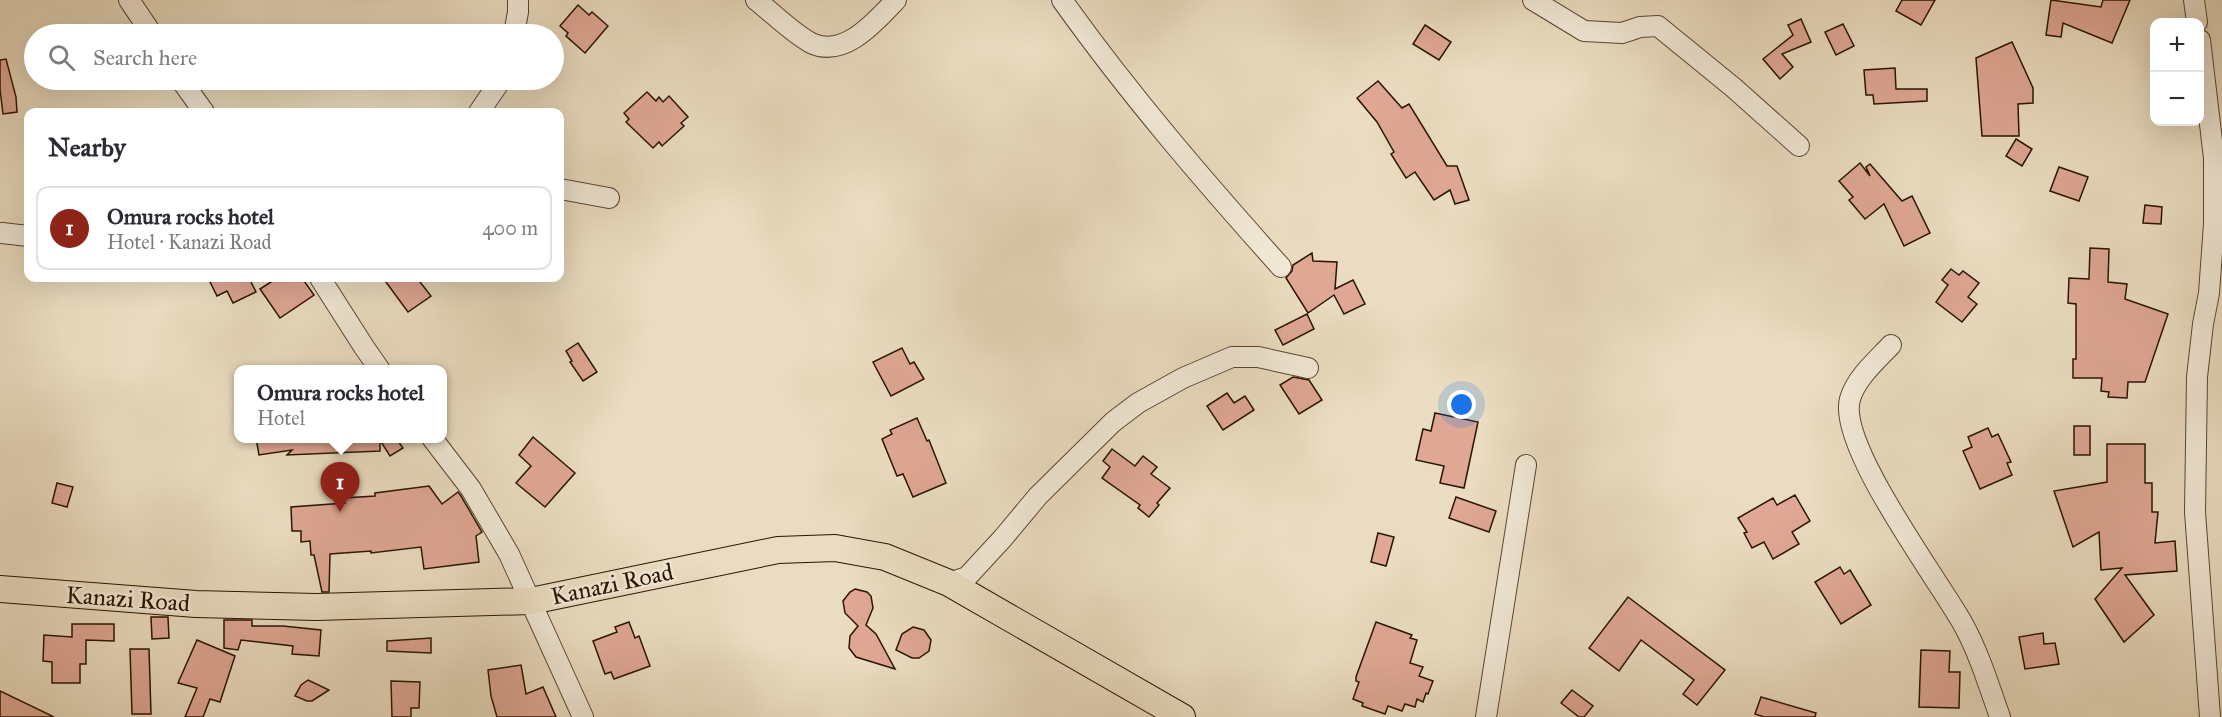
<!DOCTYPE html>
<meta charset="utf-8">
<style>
:root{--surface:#fff;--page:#f7f7f7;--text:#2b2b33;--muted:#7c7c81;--line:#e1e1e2;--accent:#8f2418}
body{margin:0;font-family:"IM FELL Great Primer",serif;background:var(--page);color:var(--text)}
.controls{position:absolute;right:18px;top:18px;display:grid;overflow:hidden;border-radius:12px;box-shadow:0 6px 24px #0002}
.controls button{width:54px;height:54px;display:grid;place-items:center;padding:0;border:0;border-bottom:2px solid var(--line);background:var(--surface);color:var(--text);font:30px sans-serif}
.you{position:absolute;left:1462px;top:405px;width:21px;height:21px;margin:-15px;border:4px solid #fff;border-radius:50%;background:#1a73e8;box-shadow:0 0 0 9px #1a73e833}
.badge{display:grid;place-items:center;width:39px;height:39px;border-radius:50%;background:var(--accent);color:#fff;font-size:20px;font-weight:700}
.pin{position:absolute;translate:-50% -50px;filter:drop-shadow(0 2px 3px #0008)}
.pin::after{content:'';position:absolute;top:32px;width:21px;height:18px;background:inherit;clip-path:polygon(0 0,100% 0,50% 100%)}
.popup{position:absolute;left:234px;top:365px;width:213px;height:78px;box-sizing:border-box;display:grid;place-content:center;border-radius:12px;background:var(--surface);filter:drop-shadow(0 2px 4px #0005);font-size:20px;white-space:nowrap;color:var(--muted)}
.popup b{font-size:22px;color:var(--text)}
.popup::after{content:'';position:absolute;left:50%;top:100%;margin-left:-12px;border:12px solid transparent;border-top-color:var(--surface)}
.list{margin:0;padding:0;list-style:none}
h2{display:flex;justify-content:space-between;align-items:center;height:78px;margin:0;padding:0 24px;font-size:26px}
h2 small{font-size:20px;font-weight:400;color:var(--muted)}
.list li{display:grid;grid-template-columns:39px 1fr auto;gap:18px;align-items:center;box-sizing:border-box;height:84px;margin:0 12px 12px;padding:0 12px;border:2px solid var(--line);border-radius:12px}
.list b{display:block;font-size:22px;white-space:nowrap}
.list p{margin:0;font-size:20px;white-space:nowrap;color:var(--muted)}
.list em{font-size:20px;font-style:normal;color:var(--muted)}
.icon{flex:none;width:33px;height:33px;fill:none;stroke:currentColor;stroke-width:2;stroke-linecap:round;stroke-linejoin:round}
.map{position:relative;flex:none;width:2222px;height:717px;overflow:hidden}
.search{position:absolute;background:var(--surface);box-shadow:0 6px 24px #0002;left:24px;top:24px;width:540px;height:66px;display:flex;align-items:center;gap:15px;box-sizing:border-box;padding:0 21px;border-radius:33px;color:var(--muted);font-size:22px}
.panel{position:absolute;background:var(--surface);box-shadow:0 6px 24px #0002;left:24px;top:108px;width:540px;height:174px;border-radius:12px}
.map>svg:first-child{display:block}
.building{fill:#dfa794;stroke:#2a1400;stroke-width:1.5}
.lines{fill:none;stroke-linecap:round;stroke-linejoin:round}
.minor-casing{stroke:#5a4630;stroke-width:22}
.major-casing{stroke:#2a1400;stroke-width:28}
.minor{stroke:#f1e8d6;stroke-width:20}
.major{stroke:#eadcc0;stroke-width:26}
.labels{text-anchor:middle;stroke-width:5;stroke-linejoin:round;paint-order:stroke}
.street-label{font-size:24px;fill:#2a1400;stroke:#f1e8d6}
</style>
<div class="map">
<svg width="2222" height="717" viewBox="0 0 2222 717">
<rect width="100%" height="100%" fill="#eadcc0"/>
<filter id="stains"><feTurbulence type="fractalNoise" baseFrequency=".00333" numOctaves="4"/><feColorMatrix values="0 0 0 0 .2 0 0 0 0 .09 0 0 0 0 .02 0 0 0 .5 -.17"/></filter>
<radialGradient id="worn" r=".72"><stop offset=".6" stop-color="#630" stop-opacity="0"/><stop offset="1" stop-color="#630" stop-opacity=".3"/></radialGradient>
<g class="building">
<path d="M1902,0H1935L1921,25L1896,11Z"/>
<path d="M2051,0L2101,7L2103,0H2130L2112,43L2063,23L2061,37L2046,35Z"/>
<path d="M578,5L589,15L592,12L608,26L585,53L566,36L568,33L560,26Z"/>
<path d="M1801,19L1811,42L1782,54L1793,67L1780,79L1763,59L1793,35L1788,25Z"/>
<path d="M1843,24L1854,46L1836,55L1825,32Z"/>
<path d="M1425,25L1451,42L1439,60L1413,44Z"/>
<path d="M2012,42L2033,88V103L2018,104L2019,136H1982L1976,58Z"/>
<path d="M6,59L16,97L17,112L3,114L0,89V60Z"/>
<path d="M1895,68L1896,89H1927V101L1874,104L1873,95H1866L1864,70Z"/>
<path d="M1378,81L1402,108L1409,104L1447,166H1457L1469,200L1455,204L1450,190L1434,200L1415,172L1406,178L1391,154L1394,152L1377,122L1357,98Z"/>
<path d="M647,92L656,101L659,97L663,102L669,96L688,117L681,123L684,126L662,146L659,142L653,148L626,122L629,119L624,113Z"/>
<path d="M2016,139L2032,149L2022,166L2006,156Z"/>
<path d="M1860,163L1870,176L1866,167L1870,164L1902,201L1912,196L1930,233L1904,246L1884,204L1865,219L1849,200L1853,197L1839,181Z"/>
<path d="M2059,167L2088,177L2079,201L2050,191Z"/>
<path d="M2145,205L2162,207L2161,224L2143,223Z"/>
<path d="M2090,248L2109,249L2108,282L2127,284L2125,299L2168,314L2145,382H2128L2127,398L2108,397L2109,392L2101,391L2102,378H2073V359H2076V304L2068,303L2069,278L2089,279Z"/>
<path d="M1312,253L1313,261L1337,262L1335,289L1353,280L1365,304L1344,314L1334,295L1308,313L1286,278L1292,271L1293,265Z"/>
<path d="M1951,269L1959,275L1963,271L1979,283L1968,297L1977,304L1962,322L1936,302L1948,285L1942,280Z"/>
<path d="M221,278H256L250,280L256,292L233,303L227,291L217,296L210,282Z"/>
<path d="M277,278H302L314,295L280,318L260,289Z"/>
<path d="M383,278H417L431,296L408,312Z"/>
<path d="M1307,314L1314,329L1283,345L1275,330Z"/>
<path d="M578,343L597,372L583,381L570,362L572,361L566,351Z"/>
<path d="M902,348L910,364L914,362L924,379L891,396L873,362Z"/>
<path d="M1293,377L1309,380L1322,400L1299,414L1280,385Z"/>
<path d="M1227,393L1234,403L1245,396L1254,410L1223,430L1207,406Z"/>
<path d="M1435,413L1478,422L1464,488L1440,483L1444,466L1416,460L1423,429L1431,431Z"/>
<path d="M917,418L927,441L929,440L946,483L913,497L903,474L897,476L882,439L892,434L890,430Z"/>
<rect x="2074" y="426" width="16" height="29"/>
<path d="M1988,428L1992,437L1998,434L2011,462L2007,463L2012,475L1980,489L1963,451L1972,447L1968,437Z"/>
<path d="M533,437L575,473L545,507L516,483L531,466L519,455Z"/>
<path d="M256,438H396L403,448L390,456L380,440V451L287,455L292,450L259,455Z"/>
<path d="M2107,444H2145V483H2152V512H2158L2155,543L2175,541L2177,571L2125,575L2154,615L2124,642L2095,599L2122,568L2101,570L2099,532L2073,547L2054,491L2107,482Z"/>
<path d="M1112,449L1135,466L1143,456L1157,467L1151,474L1170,488L1157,503L1159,505L1149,517L1138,508L1140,505L1102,478L1110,467L1103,461Z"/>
<path d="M57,483L73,487L67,507L52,503Z"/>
<path d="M429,486L442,504L458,492L461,496L482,532L476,536L479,562L424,569L421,547L371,553V551L330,554L329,592H322L314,555H311L310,541L301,542V531H292L291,507L345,503L344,498L375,496V493Z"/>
<path d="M1795,495L1810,521L1792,532L1799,544L1773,559L1764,542L1752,548L1744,533L1747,532L1738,518L1773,498L1777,505Z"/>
<path d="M1456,497L1496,511L1489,532L1449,518Z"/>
<path d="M1378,533L1394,537L1386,566L1371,562Z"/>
<path d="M1840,567L1844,574L1850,570L1871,605L1841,624L1815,582Z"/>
<path d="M855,589L867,592L871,596L873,608L866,625L876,634L895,669L856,657L849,648L850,636L858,626L845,613L843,601L850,592Z"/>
<path d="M1628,597L1725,670L1697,705L1683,694L1694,680L1641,640L1619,671L1589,648Z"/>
<path d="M151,617H168L169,638L152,639Z"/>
<path d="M224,620H252V626H283L321,630L319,656L292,654L293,646L241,640L238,650L224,648Z"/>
<path d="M629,622L635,638L639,636L650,666L614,679L611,672L605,674L593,641L617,632L615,627Z"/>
<path d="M1376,622L1412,635L1410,638L1417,640L1410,663L1423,667L1419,676L1433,681L1428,694L1426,693L1423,702L1417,699L1415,707L1405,704L1402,711L1388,706L1385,714L1362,706L1363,703L1353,699L1359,682L1356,681V677Z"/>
<path d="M72,624H114V641L86,640V664H80V683H52V662L43,661L44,635L72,637Z"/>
<path d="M913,627L924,630L931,640L929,651L919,658H912L896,650L902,634Z"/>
<path d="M2043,633L2044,644L2055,643L2059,664L2025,669L2019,637Z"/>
<path d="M431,638V653L387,651V641Z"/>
<path d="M197,640L235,656L220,702L210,699L203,717H185L197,688L178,683Z"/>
<path d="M130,649H149L151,714H132Z"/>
<path d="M1921,650L1950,651L1949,672H1960L1959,708L1919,707Z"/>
<path d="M521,665L526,694L543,687L556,717H497L491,696L488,670Z"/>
<path d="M308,680L329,690L312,701H307L295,696L301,685Z"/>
<path d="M391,681L420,682L419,708H411V717H392Z"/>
<path d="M1572,690L1593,706L1584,717H1579L1561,703Z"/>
<path d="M0,691L54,717H0Z"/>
<path d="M1761,697L1816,713L1815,717H1764L1755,714Z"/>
</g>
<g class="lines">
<g class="minor-casing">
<g id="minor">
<path d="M129,0L152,34"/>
<path d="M756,0C774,14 791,32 811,43C844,59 876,21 896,0"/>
<path d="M1062,0C1129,94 1204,181 1281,267"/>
<path d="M1533,0L1584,31L1622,33L1640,27L1658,26L1734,88L1799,146"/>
<path d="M2194,0L2197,22"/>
<path d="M514,34L518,12V0"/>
<path d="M2200,40L2214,158V224L2209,293L2203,324L2197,377L2195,512L2210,717"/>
<path d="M181,80L204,112"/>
<path d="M479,112L501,80"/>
<path d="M560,189L609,198"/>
<path d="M2,233L28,236"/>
<path d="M320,278L364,347L380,370"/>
<path d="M1891,345C1877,360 1856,378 1850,399C1837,445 1938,579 1963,624C1979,653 1989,686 2000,717"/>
<path d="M432,438L471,489L509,554L583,717"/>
<path d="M949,583L967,577L1003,538L1038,496L1113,422L1138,403L1183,378L1232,357H1258L1308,368"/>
<path d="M1486,717L1526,465"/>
</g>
</g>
<g class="major-casing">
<path id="major" d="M0,589L196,604L316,607L531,601L778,550L835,548L885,557L949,583L1182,717"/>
</g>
<use href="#minor" class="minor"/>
<use href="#major" class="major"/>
</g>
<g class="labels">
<g class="street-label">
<text transform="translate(612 584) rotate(-12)" y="8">Kanazi Road</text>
<text transform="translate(128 599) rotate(4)" y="8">Kanazi Road</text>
</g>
</g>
<rect width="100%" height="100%" filter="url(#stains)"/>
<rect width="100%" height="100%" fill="url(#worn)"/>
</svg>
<div class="controls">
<button>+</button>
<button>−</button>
</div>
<div class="you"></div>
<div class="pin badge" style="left:340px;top:512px">1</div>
<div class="popup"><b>Omura rocks hotel</b>Hotel</div>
<div class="search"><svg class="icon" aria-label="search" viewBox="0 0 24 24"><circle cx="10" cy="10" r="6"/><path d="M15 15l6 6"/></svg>Search here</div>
<section class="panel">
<h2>Nearby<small></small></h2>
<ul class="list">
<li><span class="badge">1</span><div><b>Omura rocks hotel</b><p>Hotel · Kanazi Road</p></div><em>400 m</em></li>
</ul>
</section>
</div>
